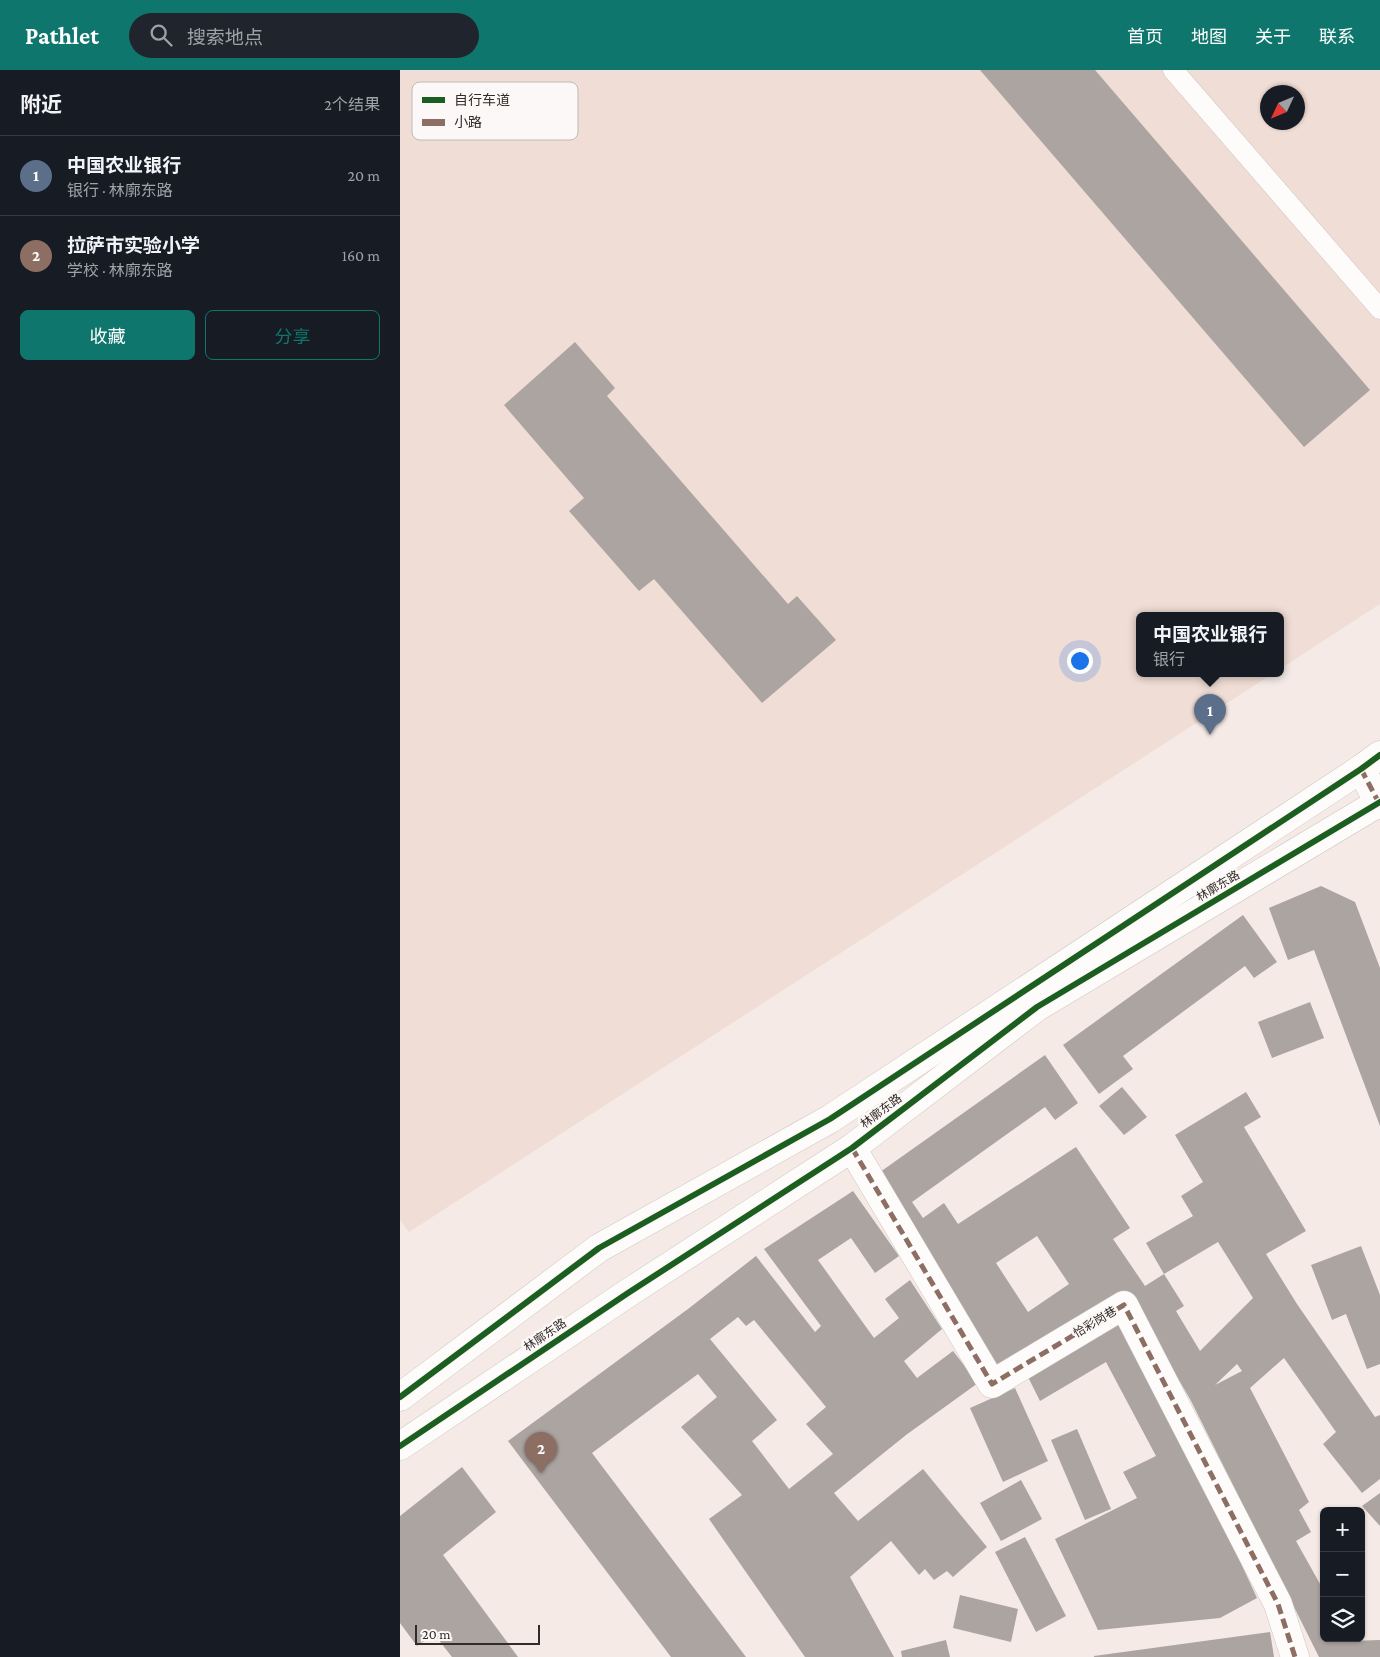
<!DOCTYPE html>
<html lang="zh">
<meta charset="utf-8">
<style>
:root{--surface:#171b24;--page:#20242c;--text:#f1f3f6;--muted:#9ea1a6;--line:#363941;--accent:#0f766e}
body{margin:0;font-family:"Crimson Pro","Noto Sans SC",serif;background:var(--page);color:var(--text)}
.controls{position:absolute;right:15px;bottom:15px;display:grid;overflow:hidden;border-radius:8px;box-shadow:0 1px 4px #0004}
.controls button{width:45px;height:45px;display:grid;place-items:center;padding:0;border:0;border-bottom:1px solid var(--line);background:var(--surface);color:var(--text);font:25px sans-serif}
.compass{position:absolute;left:860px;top:15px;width:45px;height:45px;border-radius:50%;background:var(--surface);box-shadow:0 1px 4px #0004;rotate:226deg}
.scale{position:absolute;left:15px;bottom:12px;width:125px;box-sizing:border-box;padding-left:5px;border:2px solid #322b28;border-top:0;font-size:14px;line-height:18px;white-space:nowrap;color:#322b28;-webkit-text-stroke:4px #fcf8f7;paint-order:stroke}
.you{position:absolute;left:679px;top:590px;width:18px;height:18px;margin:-12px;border:4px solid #fff;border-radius:50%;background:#1a73e8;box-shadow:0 0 0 8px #1a73e833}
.badge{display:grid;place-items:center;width:32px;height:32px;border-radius:50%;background:var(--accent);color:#fff;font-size:16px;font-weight:700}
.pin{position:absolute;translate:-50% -41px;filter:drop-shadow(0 1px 2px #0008)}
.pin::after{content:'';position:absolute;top:26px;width:18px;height:15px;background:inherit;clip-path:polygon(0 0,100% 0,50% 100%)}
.popup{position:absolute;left:736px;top:542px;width:148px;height:65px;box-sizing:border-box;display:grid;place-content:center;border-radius:8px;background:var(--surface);filter:drop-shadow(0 1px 4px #0005);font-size:16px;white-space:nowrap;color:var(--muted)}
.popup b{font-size:19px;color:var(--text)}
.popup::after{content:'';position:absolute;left:50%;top:100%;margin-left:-10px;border:10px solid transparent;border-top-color:var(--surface)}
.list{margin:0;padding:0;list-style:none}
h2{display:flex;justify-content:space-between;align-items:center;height:65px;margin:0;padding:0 20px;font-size:21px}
h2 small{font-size:16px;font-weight:400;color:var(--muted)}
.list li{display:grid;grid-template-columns:32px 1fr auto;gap:15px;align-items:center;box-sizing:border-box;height:80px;padding:0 20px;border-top:1px solid var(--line)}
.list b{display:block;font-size:19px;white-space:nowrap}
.list p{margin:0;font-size:16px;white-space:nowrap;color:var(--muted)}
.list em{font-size:16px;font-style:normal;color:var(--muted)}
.actions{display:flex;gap:10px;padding:15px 20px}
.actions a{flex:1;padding:11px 0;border:1px solid var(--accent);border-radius:8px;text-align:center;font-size:18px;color:var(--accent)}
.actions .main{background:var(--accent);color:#fff}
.icon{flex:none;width:28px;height:28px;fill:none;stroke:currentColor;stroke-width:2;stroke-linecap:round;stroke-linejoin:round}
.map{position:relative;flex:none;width:980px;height:1587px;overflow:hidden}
header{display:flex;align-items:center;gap:30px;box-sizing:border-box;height:70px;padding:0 25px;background:var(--accent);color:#fff}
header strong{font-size:24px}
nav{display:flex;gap:28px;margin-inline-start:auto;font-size:18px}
.search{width:350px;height:45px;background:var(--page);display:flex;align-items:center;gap:12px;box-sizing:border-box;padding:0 18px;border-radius:28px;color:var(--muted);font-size:19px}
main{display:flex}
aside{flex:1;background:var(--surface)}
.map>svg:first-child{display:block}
.built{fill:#f0ddd5;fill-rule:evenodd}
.building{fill:#aca4a1;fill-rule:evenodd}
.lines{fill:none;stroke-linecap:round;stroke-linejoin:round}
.lane-casing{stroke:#cec6c3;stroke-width:21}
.street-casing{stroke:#cec6c3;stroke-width:29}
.secondary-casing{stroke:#cec6c3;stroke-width:29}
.lane{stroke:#fefcfb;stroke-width:20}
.street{stroke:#fefcfb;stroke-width:28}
.secondary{stroke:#fefcfb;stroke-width:28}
.quiet{stroke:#8d6e63;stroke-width:5;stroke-dasharray:10 5;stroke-linecap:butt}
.cycleway-casing{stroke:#fcf8f7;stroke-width:9}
.cycleway{stroke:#1b5e20;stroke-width:6}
.labels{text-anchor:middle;stroke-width:5;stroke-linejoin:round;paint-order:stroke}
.street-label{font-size:12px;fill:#322b28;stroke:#fcf8f7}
.key{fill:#fcf8f7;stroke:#bfbab9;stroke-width:1}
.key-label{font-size:14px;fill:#322b28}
</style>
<header>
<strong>Pathlet</strong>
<div class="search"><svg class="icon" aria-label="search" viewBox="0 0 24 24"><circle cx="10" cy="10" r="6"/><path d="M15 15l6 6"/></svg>搜索地点</div>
<nav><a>首页</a><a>地图</a><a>关于</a><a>联系</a></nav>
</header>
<main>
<aside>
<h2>附近<small>2个结果</small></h2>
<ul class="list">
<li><span class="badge" style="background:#5c6f8a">1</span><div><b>中国农业银行</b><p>银行 · 林廓东路</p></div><em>20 m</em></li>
<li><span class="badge" style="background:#8d6e63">2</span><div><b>拉萨市实验小学</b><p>学校 · 林廓东路</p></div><em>160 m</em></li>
</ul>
<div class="actions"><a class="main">收藏</a><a>分享</a></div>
</aside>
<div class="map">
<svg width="980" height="1587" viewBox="0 0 980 1587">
<rect width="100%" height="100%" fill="#f5eae6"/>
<path class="built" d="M0,0H980V534L880,599V546H740V604H872L9,1162L0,1150ZM868,22H898V52H868Z"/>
<g class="building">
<path d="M580,0H695L970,320L904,377Z"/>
<path d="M175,272L215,318L207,326L388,534L397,526L436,570L362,633L254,509L239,521L169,441L184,428L104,335Z"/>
<path d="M921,816L955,832L980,898V1056L914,880L888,890L869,838Z"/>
<path d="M843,845L877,892L854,908L845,896L723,986L733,999L699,1024L663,975Z"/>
<path d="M910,932L924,968L872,988L858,952Z"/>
<path d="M645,985L678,1033L655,1050L645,1037L512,1132L523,1148L544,1133L558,1154L676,1077L730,1158L713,1169L745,1216L764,1204L784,1236L776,1241L800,1281L853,1228L818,1172L764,1204L746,1173L793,1146L781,1126L803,1112L775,1065L846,1022L861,1047L844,1057L906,1161L866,1184L897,1234L975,1347L980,1345V1409L962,1423L923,1374L936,1362L884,1288L850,1318L909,1432L899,1440L911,1462L896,1471L924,1521V1568H949L950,1571L980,1570V1587H919L790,1329L729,1225L598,1305L466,1112ZM637,1166L669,1214L628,1242L596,1193ZM837,1294L842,1301L815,1315Z"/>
<path d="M722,1017L747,1047L724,1065L699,1036Z"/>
<path d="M453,1121L499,1186L475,1203L451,1168L418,1190L474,1268L499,1248L485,1229L510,1210L542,1259L504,1291L517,1308L553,1281L578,1313L506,1365L434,1423L458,1451L523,1399L587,1477L553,1507L547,1501L534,1510L525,1499L519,1505L491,1471L450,1507L494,1587H405L309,1449L342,1425L281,1357L317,1327L298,1304L192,1383L346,1587H271L108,1371L288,1239L356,1186L415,1262L421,1256L364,1179ZM338,1247L346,1256L354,1250L426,1337L406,1354L433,1384L389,1419L352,1371L377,1350L310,1269Z"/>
<path d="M961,1176L980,1225V1294L967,1299L946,1244L932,1250L911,1195Z"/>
<path d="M713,1244L797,1398L857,1528L820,1548L698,1560L655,1469L737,1428L723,1402L756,1386L706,1292L640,1331L623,1297Z"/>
<path d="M615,1318L648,1391L603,1412L570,1338Z"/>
<path d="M677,1359L711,1439L685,1450L651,1370Z"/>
<path d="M62,1397L96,1442L43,1485L118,1587H52L34,1564L17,1576L0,1553V1446Z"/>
<path d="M621,1410L642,1449L601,1471L580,1433Z"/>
<path d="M980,1423V1456L962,1436Z"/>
<path d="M625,1467L666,1546L636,1562L595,1482Z"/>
<path d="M560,1525L618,1539L611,1572L553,1558Z"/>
<path d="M870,1562L874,1587H694V1586Z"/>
<path d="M546,1570L550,1587H502L501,1581Z"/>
</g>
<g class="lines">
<g class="lane-casing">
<path id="lane" d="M773,0L980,239"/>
</g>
<g class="street-casing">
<g id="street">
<path d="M961,699L980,735"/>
<path d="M452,1078L592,1314L724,1235L878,1534L895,1587"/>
</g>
</g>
<g class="secondary-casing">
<g id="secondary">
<path d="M0,1327L199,1178L430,1049L961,699L980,685"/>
<path d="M0,1376L228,1223L452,1078L637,937L980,732"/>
</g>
</g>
<use href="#lane" class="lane"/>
<use href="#street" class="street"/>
<use href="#secondary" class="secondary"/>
<g class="quiet">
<path d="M961,699L980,735"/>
<path d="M452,1078L592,1314L724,1235L878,1534L895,1587"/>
</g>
<g class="cycleway-casing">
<g id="cycleway">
<path d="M0,1327L199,1178L430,1049L961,699L980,685"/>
<path d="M0,1376L228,1223L452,1078L637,937L980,732"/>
</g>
</g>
<use href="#cycleway" class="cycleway"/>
</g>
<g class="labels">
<g class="street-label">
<text transform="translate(818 816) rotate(-31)" y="4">林廓东路</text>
<text transform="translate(481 1041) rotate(-37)" y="4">林廓东路</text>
<text transform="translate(695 1252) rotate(-31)" y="4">恰彩岗巷</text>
<text transform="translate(145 1265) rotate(-34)" y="4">林廓东路</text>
</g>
</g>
<rect x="12" y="12" width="166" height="58" rx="8" class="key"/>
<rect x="22" y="27" width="23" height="6" fill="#1b5e20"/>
<rect x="22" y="49" width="23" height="7" fill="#8d6e63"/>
<g class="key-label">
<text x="54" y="35">自行车道</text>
<text x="54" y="57">小路</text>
</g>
</svg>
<div class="controls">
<button>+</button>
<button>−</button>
<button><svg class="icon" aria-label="layers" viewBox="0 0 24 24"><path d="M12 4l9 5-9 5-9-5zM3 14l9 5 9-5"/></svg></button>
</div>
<svg class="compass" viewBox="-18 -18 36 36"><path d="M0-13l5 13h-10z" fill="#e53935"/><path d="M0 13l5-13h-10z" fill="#9ea1a6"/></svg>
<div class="scale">20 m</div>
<div class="you"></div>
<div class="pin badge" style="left:810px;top:665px;background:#5c6f8a">1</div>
<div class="popup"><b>中国农业银行</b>银行</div>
<div class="pin badge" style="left:141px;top:1403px;background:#8d6e63">2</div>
</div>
</main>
